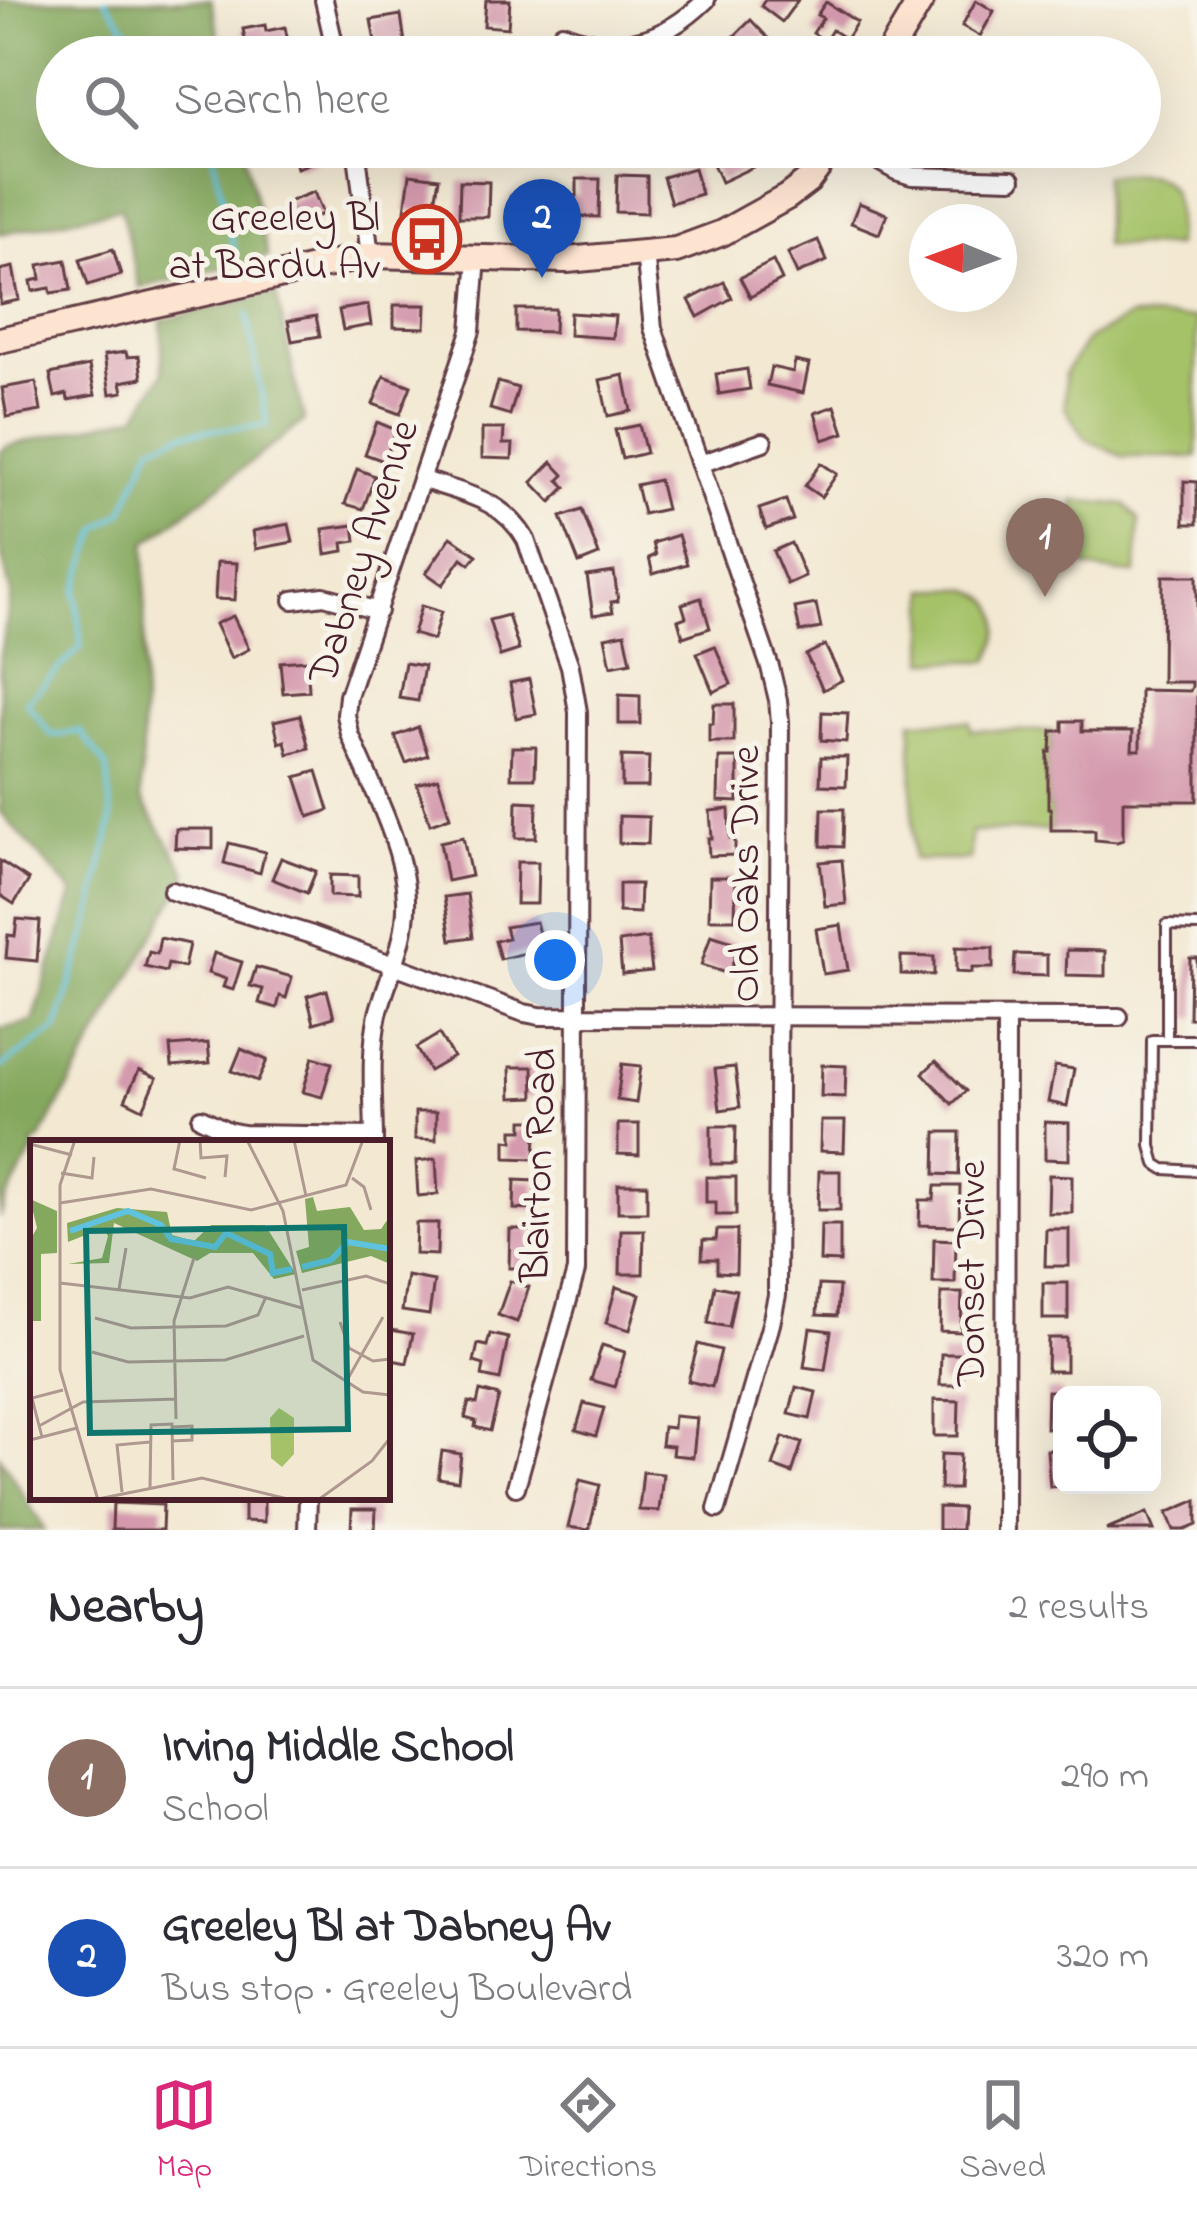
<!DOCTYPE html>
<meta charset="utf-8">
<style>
:root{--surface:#fff;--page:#f2f2f3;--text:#2b2b33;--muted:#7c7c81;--line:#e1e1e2;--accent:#db2777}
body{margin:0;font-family:"Indie Flower",sans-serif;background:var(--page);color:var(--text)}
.controls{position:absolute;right:36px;bottom:36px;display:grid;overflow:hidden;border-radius:18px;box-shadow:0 12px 48px #0002}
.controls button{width:108px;height:108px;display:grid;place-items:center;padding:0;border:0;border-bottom:3px solid var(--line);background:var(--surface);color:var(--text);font:60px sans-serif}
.compass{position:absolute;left:909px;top:204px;width:108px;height:108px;border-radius:50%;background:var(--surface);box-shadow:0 12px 48px #0002;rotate:271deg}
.you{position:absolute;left:555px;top:960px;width:42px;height:42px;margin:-30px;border:9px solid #fff;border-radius:50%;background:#1a73e8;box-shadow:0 0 0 18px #1a73e833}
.badge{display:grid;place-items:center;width:78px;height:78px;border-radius:50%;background:var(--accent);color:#fff;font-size:39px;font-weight:700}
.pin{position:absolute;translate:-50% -99px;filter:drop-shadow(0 3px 6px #0008)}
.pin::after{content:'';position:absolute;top:63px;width:42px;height:36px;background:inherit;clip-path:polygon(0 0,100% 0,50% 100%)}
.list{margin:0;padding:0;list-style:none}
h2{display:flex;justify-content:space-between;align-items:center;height:156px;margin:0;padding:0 48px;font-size:51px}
h2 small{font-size:39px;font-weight:400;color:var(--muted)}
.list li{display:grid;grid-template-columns:78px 1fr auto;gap:36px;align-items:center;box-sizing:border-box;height:180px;padding:0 48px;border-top:3px solid var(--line)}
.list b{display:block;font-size:45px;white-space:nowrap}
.list p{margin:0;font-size:39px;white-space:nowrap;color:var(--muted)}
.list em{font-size:39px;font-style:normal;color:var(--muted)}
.icon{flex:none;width:66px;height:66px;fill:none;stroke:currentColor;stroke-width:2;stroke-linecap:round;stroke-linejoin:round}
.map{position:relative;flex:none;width:1197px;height:1530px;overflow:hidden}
.search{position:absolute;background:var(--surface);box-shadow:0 12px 48px #0002;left:36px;right:36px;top:36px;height:132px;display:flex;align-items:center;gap:30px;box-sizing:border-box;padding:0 42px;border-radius:66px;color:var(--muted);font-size:45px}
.sheet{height:516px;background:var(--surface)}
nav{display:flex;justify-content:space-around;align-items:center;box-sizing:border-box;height:168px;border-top:3px solid var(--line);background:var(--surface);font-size:33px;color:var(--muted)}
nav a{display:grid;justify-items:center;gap:6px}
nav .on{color:var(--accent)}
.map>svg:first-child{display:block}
.green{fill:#a6c269;stroke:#78704a;stroke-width:3}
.forest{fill:#84a85d;stroke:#676444;stroke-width:3}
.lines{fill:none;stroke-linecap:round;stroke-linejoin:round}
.stream{stroke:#5fc2de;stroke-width:4.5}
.building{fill:#d499ad}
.lane-casing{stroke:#633d44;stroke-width:14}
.street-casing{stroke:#633d44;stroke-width:22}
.secondary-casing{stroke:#633d44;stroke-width:30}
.lane{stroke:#fff;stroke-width:8}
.street{stroke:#fff;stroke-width:16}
.secondary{stroke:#fde4d1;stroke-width:24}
.labels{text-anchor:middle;stroke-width:10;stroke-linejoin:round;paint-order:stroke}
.poi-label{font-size:42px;fill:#4a1f2b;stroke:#f7f3e8;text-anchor:end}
.street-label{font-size:42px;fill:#4a1f2b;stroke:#f7f3e8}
.inset-river{fill:none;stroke:#5fc2de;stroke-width:6}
.inset-road{fill:none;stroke:#af9890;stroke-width:3}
.view{fill:#0f766e;fill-opacity:0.15;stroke:#0f766e;stroke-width:6}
.inset-edge{fill:none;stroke:#4a1f2b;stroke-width:6}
</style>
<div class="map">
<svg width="1197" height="1530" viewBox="0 0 1197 1530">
<rect width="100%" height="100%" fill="#f7f3e8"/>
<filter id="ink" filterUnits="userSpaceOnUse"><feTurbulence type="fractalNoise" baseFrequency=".00833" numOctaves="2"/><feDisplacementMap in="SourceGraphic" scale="24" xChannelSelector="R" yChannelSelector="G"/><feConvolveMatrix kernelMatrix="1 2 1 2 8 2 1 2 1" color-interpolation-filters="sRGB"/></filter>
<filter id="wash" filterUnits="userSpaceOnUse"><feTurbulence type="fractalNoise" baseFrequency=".004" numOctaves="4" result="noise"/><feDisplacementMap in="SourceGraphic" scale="48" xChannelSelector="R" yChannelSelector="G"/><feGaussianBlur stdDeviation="2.7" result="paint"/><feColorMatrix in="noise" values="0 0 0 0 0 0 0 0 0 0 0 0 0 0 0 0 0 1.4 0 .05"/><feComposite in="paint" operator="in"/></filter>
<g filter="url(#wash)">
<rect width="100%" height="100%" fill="#f3e9d3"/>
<g class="green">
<path d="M1104,175C1119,175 1140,171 1154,176C1182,185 1176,224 1175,246H1104Z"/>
<path d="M1130,317L1197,318V457H1123L1086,439L1065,408V373L1087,340Z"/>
<path d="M1074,500L1126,505L1139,520L1136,574C1069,570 1069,565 1074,500Z"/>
<path d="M927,589C941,590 963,586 977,592C1009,606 1001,637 989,661H926Z"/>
<path d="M912,721H970L971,730L1052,731L1051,752L1048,753V807L1051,808L1052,830L971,832L970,860H913Z"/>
</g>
<g class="forest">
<path d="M0,0H211L224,57H57V147H243L268,257L139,288L121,208L0,234Z"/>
<path d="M276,293L304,421L146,543L141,798L188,874L39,1141L33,1143V1151L5,1202L0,1218V1029L33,1022L73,893L0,812V656L11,594L0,548V452L7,446L137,415L163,373L161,321Z"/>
<path d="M0,1456L45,1530H0Z"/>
</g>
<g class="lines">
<g class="stream">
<path d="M105,0L143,50L155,57"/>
<path d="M211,147L235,253"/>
<path d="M0,1068L57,1029L90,922L112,820L107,767L80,731L52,736L26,702L81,647L76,591L99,528L123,512L152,445L187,432L267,425L247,314"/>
</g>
</g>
<g id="blocks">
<g class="building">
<path d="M486,0H510L508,28L484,26Z"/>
<path d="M765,0H798L782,22L761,6Z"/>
<path d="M976,0L994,11L980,36L962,26Z"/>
<path d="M826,2L857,22L846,39L832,30L825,41L813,33L823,18L817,15Z"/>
<path d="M401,15L405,43L376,47L371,20Z"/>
<path d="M751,20L768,38L749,57H733L723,47Z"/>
<path d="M265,25L266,31L285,27L291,57H271L268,40L246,45L243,29Z"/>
<path d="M290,147H312L316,161L297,168Z"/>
<path d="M745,149L753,167L721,182L713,164Z"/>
<path d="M694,168L701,194L671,203L663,177Z"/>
<path d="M410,174L439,178L433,214L405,210Z"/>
<path d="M617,175L647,176V213L616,212Z"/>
<path d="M577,179H600L599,217L563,216L564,196H577Z"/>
<path d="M460,181L489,182L488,217H459Z"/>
<path d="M314,192L323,214L293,225L284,203Z"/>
<path d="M511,196L539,197V217H511Z"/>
<path d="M859,203L887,214L879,234L851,223Z"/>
<path d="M818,240L827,261L797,274L788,253Z"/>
<path d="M113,249L121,275L88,285L80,259Z"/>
<path d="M66,260L71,290L51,293L50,288L33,291L31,281L41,279L39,265Z"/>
<path d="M773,261L782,280L750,297L740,278Z"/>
<path d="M13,267L19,300L0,304V270Z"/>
<path d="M724,282L732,298L698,317L689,300Z"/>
<path d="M368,305L371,325L343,330L339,310Z"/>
<path d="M394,305H426L425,328L394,327Z"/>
<path d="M516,309H555L554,332L516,331Z"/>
<path d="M570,313L615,316L613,338L569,335Z"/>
<path d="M316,316L320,336L292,341L288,321Z"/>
<path d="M126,352L127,357L139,356L142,378L121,382L123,392L110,394L104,355Z"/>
<path d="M795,361L809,364L803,393L767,385L771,367L793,372Z"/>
<path d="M89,366L95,395L68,400L67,394L55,397L50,374Z"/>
<path d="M747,369L750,389L719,394L716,374Z"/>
<path d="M624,375L631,411L608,416L600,380Z"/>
<path d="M384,376L411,386L400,414L373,404Z"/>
<path d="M36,382L41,411L7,417L2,388Z"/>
<path d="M498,382L518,388L510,415L490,409Z"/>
<path d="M835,406L844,433L823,440L815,413Z"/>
<path d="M377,422L396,430L384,461L365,454Z"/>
<path d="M639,425L646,453L622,459L615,430Z"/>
<path d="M482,429H504L503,444H513L512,459L482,458Z"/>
<path d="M552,462L564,475L559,480L566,487L551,502L532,482Z"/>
<path d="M821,463L837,474L821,497L805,486Z"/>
<path d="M357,469L375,476L363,509L345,504Z"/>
<path d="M659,480L666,509L643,514L636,485Z"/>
<path d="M1184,481L1197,482V524H1184Z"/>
<path d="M786,500L793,520L766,529L759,509Z"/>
<path d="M582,510L599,555L579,563L561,517Z"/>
<path d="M289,524L293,542L256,549L253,531Z"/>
<path d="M354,525L356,541L343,543L344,551L326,554L323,529Z"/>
<path d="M678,535L687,564L653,574L649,558L656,555L653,543Z"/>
<path d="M451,537L477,555L470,564L462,558L443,585L426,573Z"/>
<path d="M791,543L805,576L787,584L773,551Z"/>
<path d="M217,562L237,563L235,600L215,599Z"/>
<path d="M614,572L618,601L611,602L613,612L593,615L587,576Z"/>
<path d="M1163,576H1197V801H1123V840L1117,842L1095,840V830H1051V808H1048V752H1051L1052,731H1063V721H1082V731H1133L1132,750H1140V690L1190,691L1192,687V682H1162Z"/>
<path d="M701,598L710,628L683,637L678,620L686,617L682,604Z"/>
<path d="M816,604L821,628L800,632L795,608Z"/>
<path d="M421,606L441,612L433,640L413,634Z"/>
<path d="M508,615L519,650L500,656L489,620Z"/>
<path d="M233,616L249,649L231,658L215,624Z"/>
<path d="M625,633L631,662L611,666L605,637Z"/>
<path d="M825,645L842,680L823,690L806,655Z"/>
<path d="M715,646L731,684L713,692L697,653Z"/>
<path d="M307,660L309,691L283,693L280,662Z"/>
<path d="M405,663L424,666L418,701L399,698Z"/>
<path d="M529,679L536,714L516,718L510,683Z"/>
<path d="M619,695L640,696V724H619Z"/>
<path d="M714,704H734V742H709V724H713Z"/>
<path d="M822,712L848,713L846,742L821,740Z"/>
<path d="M300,715L309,748L288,754L285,741L279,743L274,721Z"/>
<path d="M418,727L428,755L406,763L395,736Z"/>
<path d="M512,747H536L535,778H511Z"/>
<path d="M622,756L649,757L648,787H622Z"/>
<path d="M821,757H847L846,786L820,785Z"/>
<path d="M719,758H738V802L718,801Z"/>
<path d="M317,771L329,810L309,817L296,777Z"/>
<path d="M438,778L450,817L430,824L417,784Z"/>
<path d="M517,801L537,802L536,838H516Z"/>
<path d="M729,809L730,838L735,837V855L709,856L708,838H712L710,811Z"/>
<path d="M822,809H844L843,847L821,846Z"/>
<path d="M619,816L649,817L648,844L619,843Z"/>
<path d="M176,829H213V849L175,848Z"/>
<path d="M463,837L471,876L447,881L440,842Z"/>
<path d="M229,843L265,852L260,873L224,863Z"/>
<path d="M281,858L316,871L307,893L272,879Z"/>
<path d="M842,860L846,904L825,906L820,862Z"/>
<path d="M0,861L29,880L14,904L0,895Z"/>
<path d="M517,862H538L537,904H516Z"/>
<path d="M330,875L358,876V897L330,896Z"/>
<path d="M710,877H736L735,919H709Z"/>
<path d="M619,884H640L639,913L619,912Z"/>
<path d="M467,894L473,937L451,940L444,897Z"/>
<path d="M17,919L40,921L37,961L6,958L8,935L15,936Z"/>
<path d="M536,922L543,949L500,959L495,941L508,938L505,927Z"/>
<path d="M841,925L848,970L823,974L816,929Z"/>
<path d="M711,935L739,944L729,974L701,965Z"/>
<path d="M160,938L189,944L184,968L168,964L166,972L145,967L149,952L157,954Z"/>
<path d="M648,938L652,971L622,974L619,942Z"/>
<path d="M956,947L993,948V968H972V973L956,972Z"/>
<path d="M1067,950L1105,951V976L1066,975Z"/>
<path d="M214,953L242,962L233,990L223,987L226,979L208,973Z"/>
<path d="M1015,954L1047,955V976L1014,975Z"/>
<path d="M901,956L934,957V975L901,974Z"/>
<path d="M1190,958H1197V1018H1189Z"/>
<path d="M256,967L292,977L286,998L280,996L277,1008L259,1003L263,989L250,986Z"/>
<path d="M327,990L334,1017L314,1023L307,996Z"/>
<path d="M439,1034L453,1057L429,1071L416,1048Z"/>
<path d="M208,1043L210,1063L172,1066L170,1046Z"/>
<path d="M241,1049L267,1060L258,1081L232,1071Z"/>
<path d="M313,1057L332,1063L322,1097L303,1092Z"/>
<path d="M936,1061L966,1091L952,1104L923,1073Z"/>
<path d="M622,1064L641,1066L636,1103L617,1100Z"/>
<path d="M822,1065L846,1066L845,1097L821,1096Z"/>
<path d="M1055,1066L1074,1069L1067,1106L1048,1102Z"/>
<path d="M510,1067H533L534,1097L511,1098Z"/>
<path d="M735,1067L740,1107L720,1110L715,1069Z"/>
<path d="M139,1070L157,1078L143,1109L125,1100Z"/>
<path d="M415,1112H436V1140L415,1139Z"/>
<path d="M523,1120H541V1132H536L535,1159L506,1158V1140L513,1141V1130H523Z"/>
<path d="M821,1121H845L844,1152L820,1151Z"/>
<path d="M1045,1122L1069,1123V1160L1045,1159Z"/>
<path d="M618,1124H639V1155L618,1154Z"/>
<path d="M711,1126H736L735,1164H711Z"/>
<path d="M936,1132H960L959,1175L935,1174Z"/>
<path d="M436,1159L438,1194L418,1196L416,1161Z"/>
<path d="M819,1171H840V1210H818Z"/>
<path d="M1049,1175L1072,1176V1213H1048Z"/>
<path d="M706,1177H736V1215H716V1202H706Z"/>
<path d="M515,1180L535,1181V1210L514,1209Z"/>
<rect x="618" y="1184" width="29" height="28"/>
<path d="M935,1186H960L959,1226L919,1225L920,1200H934Z"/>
<path d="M416,1223H438L437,1255L415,1254Z"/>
<path d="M821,1225H840V1262L820,1261Z"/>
<path d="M510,1229H532V1268H509Z"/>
<path d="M1046,1229H1069V1266H1045Z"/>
<path d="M621,1230H644L643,1274H620Z"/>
<path d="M717,1230H737L736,1273L717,1272V1259H702L703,1240H716Z"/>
<path d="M934,1239L956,1240L955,1283H933Z"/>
<path d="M407,1276L434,1281L429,1315L402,1311Z"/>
<path d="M510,1281L529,1287L517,1322L498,1315Z"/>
<rect x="1043" y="1283" width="25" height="36"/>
<path d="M819,1285L839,1286L837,1316L817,1315Z"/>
<path d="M715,1286L736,1290L729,1327L708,1323Z"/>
<path d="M616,1287L640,1294L630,1330L606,1323Z"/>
<path d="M941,1293H962L961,1332L940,1331Z"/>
<path d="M810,1328L831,1331L825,1370L804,1367Z"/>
<path d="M391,1330L413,1334L407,1363L387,1359Z"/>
<path d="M490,1334L508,1338L500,1380L482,1376L484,1365L474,1362L478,1344L487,1346Z"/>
<path d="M1048,1338H1066V1371H1047Z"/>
<path d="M698,1344L721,1350L712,1387L688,1381Z"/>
<path d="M602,1345L625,1352L615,1387L591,1380Z"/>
<path d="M941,1354H963L962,1385H940Z"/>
<path d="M796,1387L816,1392L810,1419L789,1414Z"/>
<path d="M480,1391L499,1396L490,1431L475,1427L476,1421L465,1418L469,1402L477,1404Z"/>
<path d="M1047,1391H1062V1428H1046Z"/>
<path d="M934,1400L959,1401L958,1436H934Z"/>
<path d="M584,1403L604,1408L596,1436L576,1430Z"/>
<path d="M674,1416L697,1418L693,1457L672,1455L673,1446L661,1445L663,1427L673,1428Z"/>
<path d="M783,1437L802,1443L792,1473L773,1466Z"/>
<path d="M1062,1448V1486L1050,1487L1047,1450Z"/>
<path d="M442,1451L461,1454L458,1481L438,1478Z"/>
<path d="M941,1454L960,1455L958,1489H940Z"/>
<path d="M643,1472L663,1474L659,1511L639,1510Z"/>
<path d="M580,1480L600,1485L589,1530L568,1527Z"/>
<path d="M244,1497H264V1522L244,1521Z"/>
<path d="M1197,1500V1525L1185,1530H1174L1167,1513Z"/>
<path d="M113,1503L163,1505L162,1530H112Z"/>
<path d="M938,1507L962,1508L961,1530H938Z"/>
<path d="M352,1509H376L375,1530H351Z"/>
<path d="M1147,1513L1154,1530H1106Z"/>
</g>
</g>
</g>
<g filter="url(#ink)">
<use href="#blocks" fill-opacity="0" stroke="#633d44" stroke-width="3"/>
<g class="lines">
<g class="lane-casing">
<g id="lane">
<path d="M1167,1040V925L1197,926"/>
<path d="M1197,1040H1152L1151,1146L1156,1164L1164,1169L1197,1171"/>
</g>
</g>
<g class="street-casing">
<g id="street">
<path d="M324,0L337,57"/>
<path d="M562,33C618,55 663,42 706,0"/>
<path d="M356,147L370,255"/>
<path d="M853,147L896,171L912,176L1012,179"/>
<path d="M645,253L653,328L770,667L778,700L780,722L777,1295L771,1324L717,1509"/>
<path d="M700,464L763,442"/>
<path d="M421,479C464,494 502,498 526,540L570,666L578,712L576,1271L516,1487"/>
<path d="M293,600L324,596L378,611"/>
<path d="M172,891L312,935L524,1013L540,1016L1119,1017"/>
<path d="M201,1118L228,1131L243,1134L374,1136"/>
<path d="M374,1143C374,1102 369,1055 378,1014C388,976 408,940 406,899C404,844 370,784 350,734L346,715L348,696L471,331L477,258"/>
<path d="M307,1530L308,1497"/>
<path d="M1005,1530L1006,1017"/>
</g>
</g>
<g class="secondary-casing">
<g id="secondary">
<path d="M887,57L921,0"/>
<path d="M0,340L370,255L567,260L676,250L722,233L787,197L808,181L833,147"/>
</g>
</g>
<use href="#lane" class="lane"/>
<use href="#street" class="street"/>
<use href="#secondary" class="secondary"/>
</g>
</g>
<defs>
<g id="bus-ring" transform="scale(3.45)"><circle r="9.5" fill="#f7f3e8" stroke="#c8321e" stroke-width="1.5"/><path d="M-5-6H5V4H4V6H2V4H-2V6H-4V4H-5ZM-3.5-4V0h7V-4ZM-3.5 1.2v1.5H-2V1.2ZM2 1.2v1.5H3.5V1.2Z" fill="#c8321e"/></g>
</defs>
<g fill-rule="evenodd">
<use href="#bus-ring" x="427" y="239"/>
</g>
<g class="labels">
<g class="poi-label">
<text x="380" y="230">Greeley Bl<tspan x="380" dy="48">at Bardu Av</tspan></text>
</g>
<g class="street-label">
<text transform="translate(361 551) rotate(-72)" y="15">Dabney Avenue</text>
<text transform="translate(743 874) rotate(-90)" y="15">Old Oaks Drive</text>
<text transform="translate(536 1165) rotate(-88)" y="15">Blairton Road</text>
<text transform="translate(969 1273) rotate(-90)" y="15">Donset Drive</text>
</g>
</g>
<g transform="translate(30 1140)">
<rect width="360" height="360" fill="#f3e9d3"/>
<path d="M249,268L264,278V314L252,327L241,318L240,278Z" fill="#a6c269"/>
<path d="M283,57L287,71L320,67L334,90L351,89L360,76V124L341,116L272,133L266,111L279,107L275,59ZM0,59L27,71V113L11,114V181H0V100L7,88ZM87,68L137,72L142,95L164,101L181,85H235L266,134L244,139L223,113H180L167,121L84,83L79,123L38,124L72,118L78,96L73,88L38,102L37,83Z" fill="#84a85d"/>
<path class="inset-river" d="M40,91L98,71L131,85L141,99L185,107L196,93L240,114L243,133L262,129M272,127L301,120L318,102L360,109"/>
<path class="inset-road" d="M45,0L30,45V230L68,360M150,0L144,29L176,38M170,0L171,18L197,16L195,37M217,0L253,71L283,220L333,252L360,255M264,0L276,56M0,4L42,15M31,33L62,38L64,17M322,38L334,47L341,70M30,63L121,49L221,70L316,45L333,0M30,143L160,158L198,147L272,168M89,149L96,108M272,150L336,136L360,144M65,178L101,188L196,186L228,175L235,159M310,182L319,208L343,221L360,219M62,212L98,222L195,220L274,196M316,242L353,177M146,279L144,181L164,118M9,286L53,262L146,259M142,287L162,286V300L142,301M12,297L2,258L33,250M0,300L47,288M120,349L121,285L142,284L143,340M92,352L87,305L120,302M63,360L172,338L262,360M288,360L342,321L360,298"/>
<path class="view" d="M314,87L318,289L60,293L56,91Z"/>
<rect width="360" height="360" class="inset-edge"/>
</g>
</svg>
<div class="controls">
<button><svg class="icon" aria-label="locate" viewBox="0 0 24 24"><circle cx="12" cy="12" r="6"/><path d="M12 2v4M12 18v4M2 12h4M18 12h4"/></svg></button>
</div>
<svg class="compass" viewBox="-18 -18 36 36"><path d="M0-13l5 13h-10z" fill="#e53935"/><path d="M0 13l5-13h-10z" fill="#7c7c81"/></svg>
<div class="you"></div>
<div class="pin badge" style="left:1045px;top:597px;background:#8d6e63">1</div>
<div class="pin badge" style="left:542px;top:278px;background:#1a4fb4">2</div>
<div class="search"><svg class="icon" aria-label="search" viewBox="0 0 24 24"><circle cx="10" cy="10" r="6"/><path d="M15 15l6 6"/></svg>Search here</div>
</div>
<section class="sheet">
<h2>Nearby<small>2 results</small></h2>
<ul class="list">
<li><span class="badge" style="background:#8d6e63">1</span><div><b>Irving Middle School</b><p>School</p></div><em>290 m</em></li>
<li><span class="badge" style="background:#1a4fb4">2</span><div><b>Greeley Bl at Dabney Av</b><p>Bus stop · Greeley Boulevard</p></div><em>320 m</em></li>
</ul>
</section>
<nav>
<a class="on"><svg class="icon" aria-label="map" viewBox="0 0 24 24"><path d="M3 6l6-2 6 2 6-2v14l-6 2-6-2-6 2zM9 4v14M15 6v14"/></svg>Map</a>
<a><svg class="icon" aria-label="directions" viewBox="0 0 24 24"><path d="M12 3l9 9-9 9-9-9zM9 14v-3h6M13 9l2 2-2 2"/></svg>Directions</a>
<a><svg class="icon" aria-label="saved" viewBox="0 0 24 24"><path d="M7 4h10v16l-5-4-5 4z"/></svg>Saved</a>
</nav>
